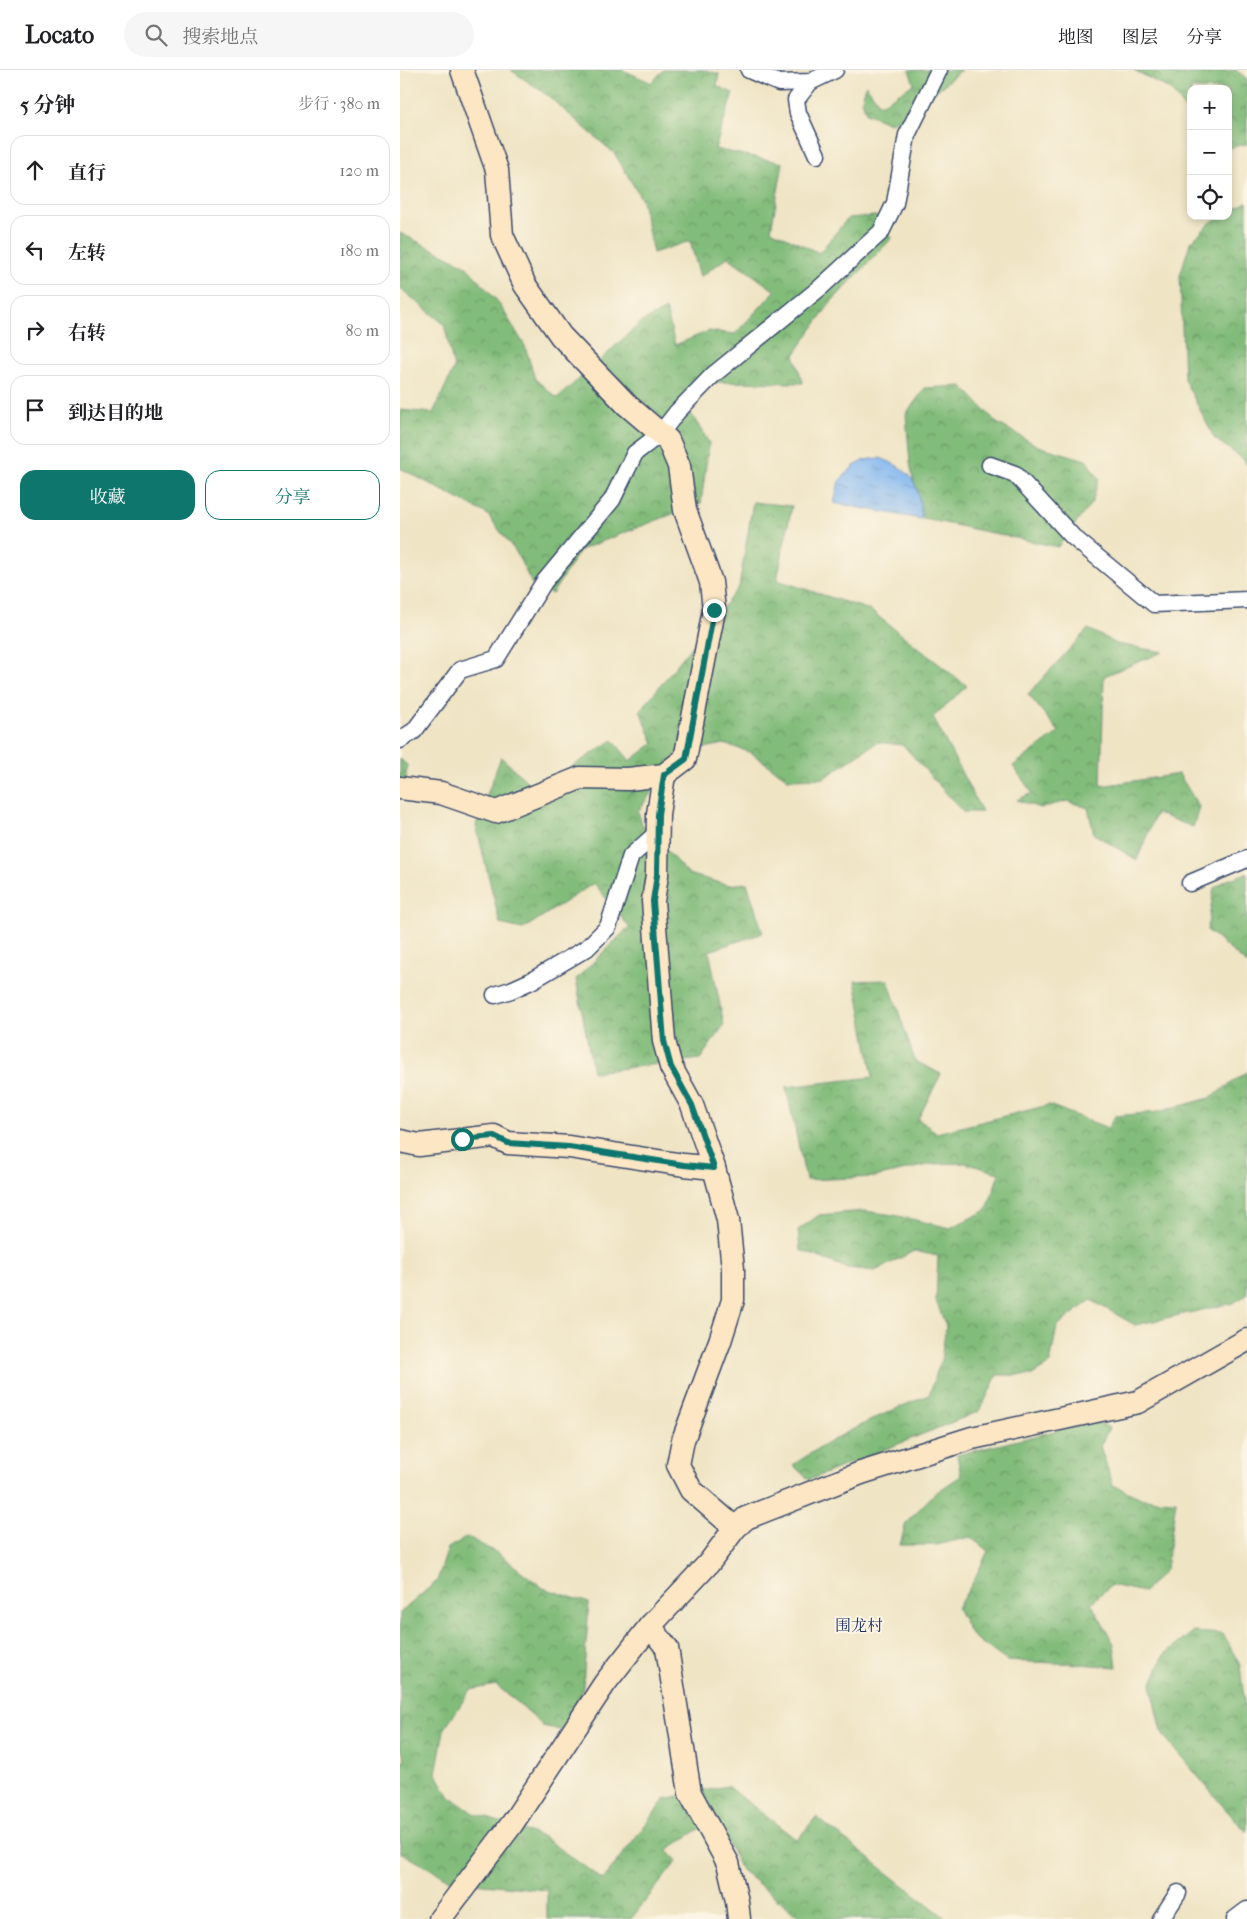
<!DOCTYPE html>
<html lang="zh">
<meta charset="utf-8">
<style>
:root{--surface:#fff;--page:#f6f6f6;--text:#202124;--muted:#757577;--line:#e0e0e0;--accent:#0f766e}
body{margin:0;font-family:"IM FELL French Canon","Noto Serif SC",serif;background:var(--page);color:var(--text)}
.controls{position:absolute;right:15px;top:15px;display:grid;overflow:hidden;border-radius:10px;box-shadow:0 2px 8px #0003}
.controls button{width:45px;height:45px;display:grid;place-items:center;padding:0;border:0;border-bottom:1px solid var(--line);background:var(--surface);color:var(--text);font:25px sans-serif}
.stop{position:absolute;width:15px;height:15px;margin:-11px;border:4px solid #0f766e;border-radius:50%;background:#fff}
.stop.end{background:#0f766e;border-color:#fff;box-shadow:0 1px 5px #0008}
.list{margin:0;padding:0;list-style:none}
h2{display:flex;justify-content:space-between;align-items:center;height:65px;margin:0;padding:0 20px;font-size:21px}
h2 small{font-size:16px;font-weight:400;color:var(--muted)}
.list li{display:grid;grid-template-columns:32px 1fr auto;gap:15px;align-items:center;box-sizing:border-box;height:70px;margin:0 10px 10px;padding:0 10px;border:1px solid var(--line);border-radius:15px}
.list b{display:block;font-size:19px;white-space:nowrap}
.list em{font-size:16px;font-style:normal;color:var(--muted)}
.actions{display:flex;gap:10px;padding:15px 20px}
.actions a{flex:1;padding:11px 0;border:1px solid var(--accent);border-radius:15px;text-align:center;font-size:18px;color:var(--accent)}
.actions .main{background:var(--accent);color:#fff}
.icon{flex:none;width:28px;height:28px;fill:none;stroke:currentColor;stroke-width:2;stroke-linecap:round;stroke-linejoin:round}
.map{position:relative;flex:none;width:847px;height:1849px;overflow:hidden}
header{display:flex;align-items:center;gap:30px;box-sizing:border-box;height:70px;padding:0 25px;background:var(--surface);border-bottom:1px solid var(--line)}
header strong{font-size:24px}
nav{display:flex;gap:28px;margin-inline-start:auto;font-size:18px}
.search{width:350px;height:45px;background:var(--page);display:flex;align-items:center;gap:12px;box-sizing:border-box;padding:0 18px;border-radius:28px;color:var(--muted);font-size:19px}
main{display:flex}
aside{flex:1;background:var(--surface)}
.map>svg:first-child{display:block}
.forest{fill:url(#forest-crowns);stroke:#4e766c}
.water{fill:url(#water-ripples);stroke:#4f74a8}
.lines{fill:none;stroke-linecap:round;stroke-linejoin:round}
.street-casing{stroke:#3b4a6d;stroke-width:19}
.secondary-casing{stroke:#3b4a6d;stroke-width:25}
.street{stroke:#fff;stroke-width:16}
.secondary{stroke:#fce6c4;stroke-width:22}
.route{stroke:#0f766e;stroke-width:6}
.labels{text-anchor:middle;stroke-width:4;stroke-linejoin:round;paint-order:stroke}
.quarter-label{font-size:16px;fill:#1b2f5e;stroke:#fcf5e5}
</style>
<header>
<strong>Locato</strong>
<div class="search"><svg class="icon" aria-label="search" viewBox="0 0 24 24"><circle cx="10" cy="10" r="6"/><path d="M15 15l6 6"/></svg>搜索地点</div>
<nav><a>地图</a><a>图层</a><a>分享</a></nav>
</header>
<main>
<aside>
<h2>5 分钟<small>步行 · 380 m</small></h2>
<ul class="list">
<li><svg class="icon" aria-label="ahead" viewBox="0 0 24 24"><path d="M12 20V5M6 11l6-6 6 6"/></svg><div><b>直行</b></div><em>120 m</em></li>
<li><svg class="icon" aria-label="left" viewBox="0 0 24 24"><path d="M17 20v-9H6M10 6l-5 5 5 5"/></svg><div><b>左转</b></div><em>180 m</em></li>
<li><svg class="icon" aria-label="right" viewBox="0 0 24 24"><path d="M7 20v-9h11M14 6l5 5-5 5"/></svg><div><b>右转</b></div><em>80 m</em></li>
<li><svg class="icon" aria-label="arrive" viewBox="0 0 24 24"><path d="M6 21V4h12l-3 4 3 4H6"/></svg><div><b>到达目的地</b></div></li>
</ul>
<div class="actions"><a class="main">收藏</a><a>分享</a></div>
</aside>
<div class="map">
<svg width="847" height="1849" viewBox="0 0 847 1849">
<defs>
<pattern id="forest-crowns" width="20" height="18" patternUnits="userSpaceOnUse" patternTransform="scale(1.25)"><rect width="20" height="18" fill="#82bc7a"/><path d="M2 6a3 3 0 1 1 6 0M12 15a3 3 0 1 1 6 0" fill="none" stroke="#6a9967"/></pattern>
<pattern id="water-ripples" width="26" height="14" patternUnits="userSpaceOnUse" patternTransform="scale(1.25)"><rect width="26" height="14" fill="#83b8f1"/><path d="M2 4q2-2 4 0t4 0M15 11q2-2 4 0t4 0" fill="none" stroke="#6a96c6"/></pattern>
</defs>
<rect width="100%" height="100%" fill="#fcf5e5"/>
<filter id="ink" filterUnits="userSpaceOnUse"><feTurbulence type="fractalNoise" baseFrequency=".02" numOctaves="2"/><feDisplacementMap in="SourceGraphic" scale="10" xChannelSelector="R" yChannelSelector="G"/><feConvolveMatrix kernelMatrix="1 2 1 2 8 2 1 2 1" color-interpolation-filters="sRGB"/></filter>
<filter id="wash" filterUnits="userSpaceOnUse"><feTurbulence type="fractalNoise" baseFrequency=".0096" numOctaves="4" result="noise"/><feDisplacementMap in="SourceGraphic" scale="20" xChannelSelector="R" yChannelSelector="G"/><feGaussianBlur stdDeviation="1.12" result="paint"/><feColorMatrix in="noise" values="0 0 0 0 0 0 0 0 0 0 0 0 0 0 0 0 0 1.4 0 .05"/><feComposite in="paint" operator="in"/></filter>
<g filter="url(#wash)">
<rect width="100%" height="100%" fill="#efe4c4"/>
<g class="forest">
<path d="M111,0H223L252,13L263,0H304L319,4L317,16L333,23L315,79L383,93L371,160L419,183L448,148L476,146L492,168L431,232L394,285L403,313L313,312L289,340L309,373L301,433L180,480L152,524L132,514L116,482L87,444L0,398V340L33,343L54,298L44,254L0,218V163L65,195L98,232L125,276L135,309L157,328L192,298L241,252L266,239L275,275L309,261L335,264L375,221L328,187L300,207L290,171L253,183L242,130L215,84L147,25Z"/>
<path d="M509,0H561L506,47L490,53L466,43L462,30L466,15L480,35L514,14Z"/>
<path d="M734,0H773L777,5L836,0L847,9V74L828,78V19H791V50L783,36L771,20Z"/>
<path d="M847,132V395L842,388L815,369L784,309L780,205L790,173L811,152L821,146H828V142Z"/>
<path d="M562,316L597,353L638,376L686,390L699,409L692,432L658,477L521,448L510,393L506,344L525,318Z"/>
<path d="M353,432L392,436L377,510L470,540L567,616L533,647L582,742H563L503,675L477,672L424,708L388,709L350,682L324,674L278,683L238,742L242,754L288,804L328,815L347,813L363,863L309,881L324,955L300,989L193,1002L176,909L229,857L194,813L123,859L100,854L76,755L101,687L136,720L213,670L230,691L254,673L240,641L339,517Z"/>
<path d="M688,559L717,574L763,582L704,606L701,716L779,704L799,737L793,757L756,743L737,790L694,764L688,738L667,731L640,738L617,730L632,723L613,696L659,662L628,624Z"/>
<path d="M0,689L7,695L5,725L0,726Z"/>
<path d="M847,803V894L807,860L814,818L827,810Z"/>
<path d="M488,910L515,991L541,1004L518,1049L537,1063L649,1035L708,1058L715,1046L758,1042L810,1028L847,1002V1225L833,1233L735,1255L691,1230L657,1256L650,1294L632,1305H597L580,1341L409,1410L393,1395C437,1365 479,1345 529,1325L541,1290L546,1256L536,1231L538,1186L514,1181L475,1201L447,1198L400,1180L398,1160L419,1145L464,1141L494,1145L550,1158L587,1140L599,1103L565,1093L532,1094L475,1107L406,1110L386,1017L473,1007L455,911Z"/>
<path d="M696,1351L709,1358L700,1376L713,1415L743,1429L776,1431L766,1499L744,1522L711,1515L691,1533L714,1574L717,1597L680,1594L607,1591L572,1566L557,1538L572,1514L588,1481L570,1467L537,1475H500L506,1453L534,1424L561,1406L557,1385Z"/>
<path d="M67,1467L99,1484L143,1518L189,1533L183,1616L172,1663L143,1656L122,1636L96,1615L70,1620L44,1660L36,1703L50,1727L73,1743L143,1767L203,1810L265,1729L327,1716L397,1770L416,1747L547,1849H403L341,1800L316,1748L267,1780L277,1791L231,1849H147V1820L52,1811L0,1782V1694L5,1689L0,1678V1543L37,1511L48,1478Z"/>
<path d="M793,1562L823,1564L840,1595L847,1655V1762L828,1742L763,1665L751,1615L764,1585Z"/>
</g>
<path class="water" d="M480,388C501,396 516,405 519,429C520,436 522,442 521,449L434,433L439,411L453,397L464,390Z"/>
</g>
<g filter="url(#ink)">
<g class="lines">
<g class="street-casing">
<g id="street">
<path d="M349,0L379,13L410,12L435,0"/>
<path d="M410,12L396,30L398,43L417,85"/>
<path d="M590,395L615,404L673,467L754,534L847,530"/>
<path d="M0,670L14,661L60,600L96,589L144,512L212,430L235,383L260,364L277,342L313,305L421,217L481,162L495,133L507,65L539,0"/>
<path d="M790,813L847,789"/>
<path d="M95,925L111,920L131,911L187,878L208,857L231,786L258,762"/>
<path d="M761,1849L778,1823"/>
<path d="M835,1849L847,1840"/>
</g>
</g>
<g class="secondary-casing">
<g id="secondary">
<path d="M0,718L41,723L96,742L180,708L228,709L264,705L285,689L314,540L311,512L285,440L279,396L268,370L227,335L161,266L125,215L102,165L97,100L62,0"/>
<path d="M0,1071L19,1075L94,1066L108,1073L169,1077L284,1095L314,1098L292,1035L271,997L264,971L253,831L257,805L258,744L264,705"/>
<path d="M314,1098L328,1150L333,1199V1230L320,1271L283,1370L278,1395L291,1420L335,1458"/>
<path d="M250,1556L267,1578L290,1723L328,1793L337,1831L339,1849"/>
<path d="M40,1849L112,1754L205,1613L250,1556L309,1493L335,1458L346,1448L461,1403L572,1368L738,1332L847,1270"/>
</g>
</g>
<use href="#street" class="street"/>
<use href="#secondary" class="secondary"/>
</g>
</g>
<g class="lines" filter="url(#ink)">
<path class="route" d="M62,1069L94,1066L108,1073L169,1077L284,1095L314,1098L292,1035L271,997L264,971L253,831L257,805L258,744L264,705L286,689L314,540"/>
</g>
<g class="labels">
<g class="quarter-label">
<text x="459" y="1561">围龙村</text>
</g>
</g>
</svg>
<div class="controls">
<button>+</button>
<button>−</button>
<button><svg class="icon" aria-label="locate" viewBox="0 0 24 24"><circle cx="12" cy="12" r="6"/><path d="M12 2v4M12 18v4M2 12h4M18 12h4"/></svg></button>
</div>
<div class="stop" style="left:62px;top:1069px"></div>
<div class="stop end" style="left:314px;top:540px"></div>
</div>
</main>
